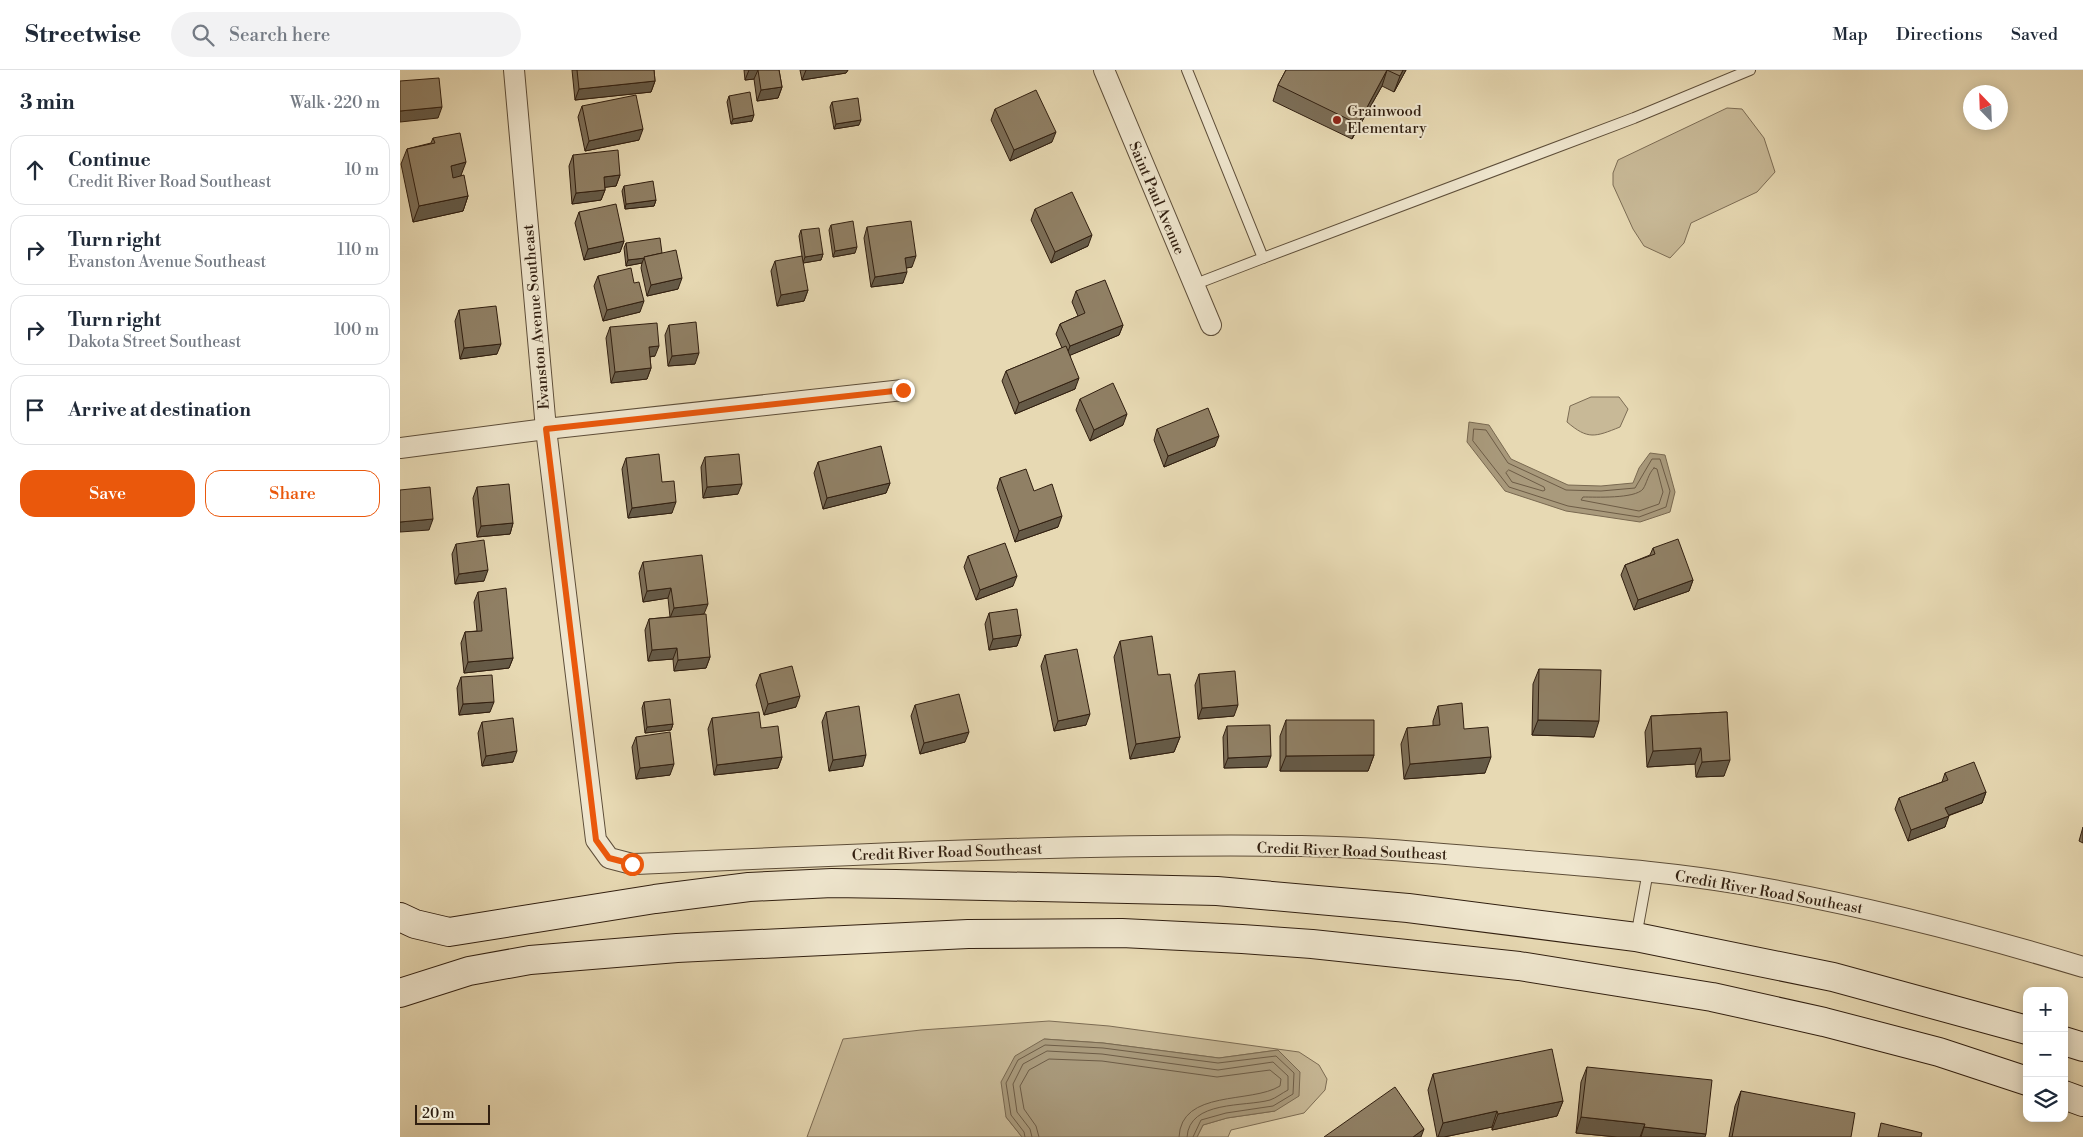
<!DOCTYPE html>
<meta charset="utf-8">
<style>
:root{--surface:#fff;--page:#f2f2f3;--text:#1f2937;--muted:#747a83;--line:#e0e1e3;--accent:#ea580c}
body{margin:0;font-family:"Libre Bodoni",serif;background:var(--page);color:var(--text)}
.controls{position:absolute;right:15px;bottom:15px;display:grid;overflow:hidden;border-radius:10px;box-shadow:0 2px 12px #0003}
.controls button{width:45px;height:45px;display:grid;place-items:center;padding:0;border:0;border-bottom:1px solid var(--line);background:var(--surface);color:var(--text);font:25px sans-serif}
.compass{position:absolute;left:1563px;top:15px;width:45px;height:45px;border-radius:50%;background:var(--surface);box-shadow:0 2px 12px #0003;rotate:337deg}
.scale{position:absolute;left:15px;bottom:12px;width:75px;box-sizing:border-box;padding-left:5px;border:2px solid #311f10;border-top:0;font-size:14px;line-height:18px;white-space:nowrap;color:#311f10;-webkit-text-stroke:4px #efe6ce;paint-order:stroke}
.stop{position:absolute;width:15px;height:15px;margin:-11px;border:4px solid #ea580c;border-radius:50%;background:#fff}
.stop.end{background:#ea580c;border-color:#fff;box-shadow:0 1px 5px #0008}
.list{margin:0;padding:0;list-style:none}
h2{display:flex;justify-content:space-between;align-items:center;height:65px;margin:0;padding:0 20px;font-size:21px}
h2 small{font-size:16px;font-weight:400;color:var(--muted)}
.list li{display:grid;grid-template-columns:32px 1fr auto;gap:15px;align-items:center;box-sizing:border-box;height:70px;margin:0 10px 10px;padding:0 10px;border:1px solid var(--line);border-radius:15px}
.list b{display:block;font-size:19px;white-space:nowrap}
.list p{margin:0;font-size:16px;white-space:nowrap;color:var(--muted)}
.list em{font-size:16px;font-style:normal;color:var(--muted)}
.actions{display:flex;gap:10px;padding:15px 20px}
.actions a{flex:1;padding:11px 0;border:1px solid var(--accent);border-radius:15px;text-align:center;font-size:18px;color:var(--accent)}
.actions .main{background:var(--accent);color:#fff}
.icon{flex:none;width:28px;height:28px;fill:none;stroke:currentColor;stroke-width:2;stroke-linecap:round;stroke-linejoin:round}
.map{position:relative;flex:none;width:1683px;height:1067px;overflow:hidden}
header{display:flex;align-items:center;gap:30px;box-sizing:border-box;height:70px;padding:0 25px;background:var(--surface);border-bottom:1px solid var(--line)}
header strong{font-size:24px}
nav{display:flex;gap:28px;margin-inline-start:auto;font-size:18px}
.search{width:350px;height:45px;background:var(--page);display:flex;align-items:center;gap:12px;box-sizing:border-box;padding:0 18px;border-radius:28px;color:var(--muted);font-size:19px}
main{display:flex}
aside{flex:1;background:var(--surface)}
.map>svg:first-child{display:block}
.green{fill:#c8b997;stroke:#7c6c54}
.water{fill:#a99a7c;stroke:#796951}
.lines{fill:none;stroke-linecap:round;stroke-linejoin:round}
.shore{stroke:#6d5c46;stroke-width:1}
.service-casing{stroke:#5e4e39;stroke-width:12}
.minor-casing{stroke:#5e4e39;stroke-width:22}
.secondary-casing{stroke:#311f10;stroke-width:30}
.service{stroke:#efe6ce;stroke-width:10}
.minor{stroke:#efe6ce;stroke-width:20}
.secondary{stroke:#efe6ce;stroke-width:28}
.wall{fill:#7c6e57;stroke:#311f10}
.shaded-wall{fill:#655a47;stroke:#311f10}
.building{fill:#908065;stroke:#311f10}
.route{stroke:#ea580c;stroke-width:6}
.poi-dot{fill:#8f2418;stroke:#efe6ce;stroke-width:2}
.labels{text-anchor:middle;stroke-width:4;stroke-linejoin:round;paint-order:stroke}
.poi-label{font-size:15px;fill:#311f10;stroke:#efe6ce;text-anchor:start}
.street-label{font-size:15px;fill:#311f10;stroke:#efe6ce}
</style>
<header>
<strong>Streetwise</strong>
<div class="search"><svg class="icon" aria-label="search" viewBox="0 0 24 24"><circle cx="10" cy="10" r="6"/><path d="M15 15l6 6"/></svg>Search here</div>
<nav><a>Map</a><a>Directions</a><a>Saved</a></nav>
</header>
<main>
<aside>
<h2>3 min<small>Walk · 220 m</small></h2>
<ul class="list">
<li><svg class="icon" aria-label="ahead" viewBox="0 0 24 24"><path d="M12 20V5M6 11l6-6 6 6"/></svg><div><b>Continue</b><p>Credit River Road Southeast</p></div><em>10 m</em></li>
<li><svg class="icon" aria-label="right" viewBox="0 0 24 24"><path d="M7 20v-9h11M14 6l5 5-5 5"/></svg><div><b>Turn right</b><p>Evanston Avenue Southeast</p></div><em>110 m</em></li>
<li><svg class="icon" aria-label="right" viewBox="0 0 24 24"><path d="M7 20v-9h11M14 6l5 5-5 5"/></svg><div><b>Turn right</b><p>Dakota Street Southeast</p></div><em>100 m</em></li>
<li><svg class="icon" aria-label="arrive" viewBox="0 0 24 24"><path d="M6 21V4h12l-3 4 3 4H6"/></svg><div><b>Arrive at destination</b></div></li>
</ul>
<div class="actions"><a class="main">Save</a><a>Share</a></div>
</aside>
<div class="map">
<svg width="1683" height="1067" viewBox="0 0 1683 1067">
<rect width="100%" height="100%" fill="#e7d9b3"/>
<filter id="stains"><feTurbulence type="fractalNoise" baseFrequency=".004" numOctaves="4"/><feColorMatrix values="0 0 0 0 .2 0 0 0 0 .09 0 0 0 0 .02 0 0 0 .5 -.17"/></filter>
<radialGradient id="worn" r=".72"><stop offset=".6" stop-color="#630" stop-opacity="0"/><stop offset="1" stop-color="#630" stop-opacity=".3"/></radialGradient>
<g class="green">
<path d="M1327,38L1342,39L1364,68L1375,102L1357,122L1291,153L1284,173L1270,188L1244,176L1233,159L1213,115V103L1218,90Z"/>
<path d="M1191,327H1219L1228,339L1220,357C1195,367 1188,370 1167,352L1170,336Z"/>
<path d="M649,951L709,956L899,982L919,995L927,1009L925,1020L904,1043L831,1060L828,1067H797L803,1055L827,1048L875,1041L878,980L819,988L703,973L644,969L606,1047L622,1067H407L443,969L521,960Z"/>
</g>
<g class="water">
<path d="M1069,352L1089,355L1111,389L1168,415L1201,416L1233,413L1239,398L1250,383L1265,385L1275,422L1270,442L1240,452L1166,441L1105,421L1067,372Z"/>
<path d="M644,969L703,973L819,988L878,980L900,1002L899,1026L875,1041L827,1048L803,1055L797,1067H622L606,1047L601,1012L615,986Z"/>
</g>
<g class="lines">
<g class="shore">
<path d="M1074,359L1086,360L1108,393L1166,420L1201,421L1235,418L1252,389H1260L1270,421L1266,437L1239,447L1168,436L1109,417L1073,371Z"/>
<path d="M1254,398L1257,399L1263,422L1259,434L1239,441L1181,430L1183,427C1195,427 1235,429 1243,419C1247,413 1248,404 1254,398Z"/>
<path d="M1109,400L1144,417L1145,420L1143,421L1112,412L1106,403Z"/>
<path d="M625,1067L624,1062L611,1045L606,1013L618,990L645,975L703,978L818,993L876,986L894,1003L893,1024L873,1036L826,1043L801,1050L793,1067"/>
<path d="M632,1067L630,1059L617,1042L613,1014L623,994L647,981L702,984L818,1000L873,992L888,1006V1020C882,1023 876,1028 870,1030C845,1037 789,1030 787,1067"/>
<path d="M639,1067L636,1056L624,1039L620,1016L629,1000L649,989L702,991L817,1007L870,1000L881,1009L880,1016C851,1034 781,1019 779,1067"/>
</g>
<g class="service-casing">
<g id="service">
<path d="M787,0L863,188L793,215"/>
<path d="M863,188L1234,48L1350,0"/>
<path d="M1236,867L1248,801"/>
</g>
</g>
<g class="minor-casing">
<g id="minor">
<path d="M114,0L146,359L196,770L209,788L232,794C454,785 678,773 901,776C977,777 1052,785 1128,791C1199,797 1270,802 1340,814C1456,834 1571,863 1683,897"/>
<path d="M704,0L811,255"/>
<path d="M0,378L146,359L503,320"/>
</g>
</g>
<g class="secondary-casing">
<g id="secondary">
<path d="M0,847L15,854L49,862L255,829L349,817L432,813L496,814L817,821L1008,838L1236,867L1433,907L1627,960"/>
<path d="M0,923L69,901L130,890L277,878L568,864L722,863L842,869L912,874L1119,896L1312,927L1424,952L1539,982L1627,1011"/>
<path d="M1664,971L1683,977"/>
<path d="M1664,1025L1683,1032"/>
</g>
</g>
<use href="#service" class="service"/>
<use href="#minor" class="minor"/>
<use href="#secondary" class="secondary"/>
</g>
<g class="wall">
<path d="M172,0H254L255,11L251,22L175,30Z"/>
<path d="M344,0H379L382,17L378,28L357,31L354,9L345,10Z"/>
<path d="M400,0H448L446,3L402,10Z"/>
<path d="M886,0H1006L994,22L982,16L952,69L873,31L878,15Z"/>
<path d="M329,26L352,51L331,54L327,32Z"/>
<path d="M432,32L459,55L434,59L430,37Z"/>
<path d="M182,36L239,70L185,81L178,47Z"/>
<path d="M595,39L652,72L610,91L591,50Z"/>
<path d="M33,68L61,106L68,126L63,141L13,152L1,94L7,79L31,73Z"/>
<path d="M173,85L220,105L216,116L205,117V120L201,130L172,134L169,96Z"/>
<path d="M224,116L256,130L254,136L225,139L222,121Z"/>
<path d="M635,139L688,176L651,193L631,150Z"/>
<path d="M179,142L224,171L220,182L184,190L175,153Z"/>
<path d="M431,155L455,183L433,187L429,160Z"/>
<path d="M467,157L512,197L506,198L503,213L471,217L464,168Z"/>
<path d="M401,160L423,184L421,190L403,193L399,166Z"/>
<path d="M226,173L262,183L278,219L247,226L241,198L242,193L226,196L224,178Z"/>
<path d="M375,191L408,220L404,231L377,236L371,201Z"/>
<path d="M198,206L240,242L203,251L194,216Z"/>
<path d="M676,221L723,255L719,265L670,285L675,319L615,344L602,311L606,301L662,278L656,264L660,254L678,246L672,232Z"/>
<path d="M59,240L97,284L60,289L55,251Z"/>
<path d="M269,255L295,294L268,296L265,265Z"/>
<path d="M210,257L255,286L250,287L251,298L247,309L211,313L206,268Z"/>
<path d="M680,329L723,355L690,371L676,340Z"/>
<path d="M757,359L815,376L764,397L754,370Z"/>
<path d="M305,387L338,424L303,428L301,397Z"/>
<path d="M226,388L262,412L272,443L228,448L222,399Z"/>
<path d="M418,392L490,413L486,423L423,439L414,403Z"/>
<path d="M600,408L634,421L658,457L615,472L597,418Z"/>
<path d="M77,417L113,453L110,464L77,467L73,428Z"/>
<path d="M56,474L84,511L55,514L52,484Z"/>
<path d="M1253,478L1293,510L1289,521L1234,540L1221,505L1225,495L1250,485Z"/>
<path d="M568,486L613,516L576,530L564,497Z"/>
<path d="M243,492L304,544L310,587L306,598L274,601L273,589L248,591L245,560L249,549L270,547L268,528L243,532L239,503Z"/>
<path d="M78,522L113,588L109,598L64,603L61,573L65,562L77,561L74,532Z"/>
<path d="M589,543L621,565L617,576L589,580L585,554Z"/>
<path d="M720,571L758,605L780,667L774,682L730,689L714,587Z"/>
<path d="M645,585L686,655L654,661L641,596Z"/>
<path d="M1139,599L1194,667L1132,665L1133,614Z"/>
<path d="M360,604L396,637L364,645L356,615Z"/>
<path d="M799,604L834,646L798,649L795,615Z"/>
<path d="M61,607L90,642L59,645L57,618Z"/>
<path d="M244,632L273,654L271,660L245,663L242,638Z"/>
<path d="M515,635L565,672L520,684L511,646Z"/>
<path d="M1038,636L1085,703L1004,709L1001,674L1007,658L1033,656V651Z"/>
<path d="M426,642L463,696L429,701L422,652Z"/>
<path d="M1327,642L1324,706L1296,707L1295,694L1247,697L1245,662L1251,646Z"/>
<path d="M312,648L361,658L382,687L378,698L314,705L308,659Z"/>
<path d="M886,650L974,685L968,701H880V666Z"/>
<path d="M82,652L113,692L82,696L78,663Z"/>
<path d="M827,656L867,697L824,698L823,667Z"/>
<path d="M236,667L270,705L236,709L232,677Z"/>
<path d="M1545,703L1586,722L1582,733L1548,746L1545,757L1508,771L1495,739L1499,728L1542,712Z"/>
<path d="M1683,757V773L1679,771Z"/>
<path d="M1187,997L1305,1067H1217L1176,1063L1181,1012Z"/>
<path d="M1033,1004L1163,1031L1157,1046L1092,1060V1057L1044,1067H1037L1028,1020Z"/>
<path d="M1341,1021L1451,1067H1329L1335,1036Z"/>
</g>
<g class="shaded-wall">
<path d="M349,0H358L354,9L345,10Z"/>
<path d="M406,0H448L446,3L402,10Z"/>
<path d="M987,0L982,16L952,69L958,54Z"/>
<path d="M1003,0H1006L994,22L1000,6Z"/>
<path d="M255,11L251,22L175,30L179,19Z"/>
<path d="M382,17L378,28L357,31L361,20Z"/>
<path d="M42,37L38,48L0,52V41Z"/>
<path d="M354,45L352,51L331,54L333,49Z"/>
<path d="M461,50L459,55L434,59L436,54Z"/>
<path d="M243,59L239,70L185,81L189,71Z"/>
<path d="M656,62L652,72L610,91L614,80Z"/>
<path d="M66,92L60,108L45,111L51,96Z"/>
<path d="M220,105L216,116L200,118L204,107Z"/>
<path d="M205,120L201,130L172,134L176,123Z"/>
<path d="M68,126L63,141L13,152L19,136Z"/>
<path d="M256,130L254,136L225,139L226,134Z"/>
<path d="M692,165L688,176L651,193L655,182Z"/>
<path d="M224,171L220,182L184,190L188,179Z"/>
<path d="M457,177L455,183L433,187L435,181Z"/>
<path d="M423,184L421,190L403,193L405,187Z"/>
<path d="M516,186L512,197L501,199L505,188Z"/>
<path d="M244,188L242,193L226,196L228,190Z"/>
<path d="M507,202L503,213L471,217L475,207Z"/>
<path d="M282,208L278,219L247,226L251,215Z"/>
<path d="M408,220L404,231L377,236L381,225Z"/>
<path d="M244,231L240,242L203,251L207,240Z"/>
<path d="M723,255L719,265L666,287L670,276Z"/>
<path d="M101,274L97,284L60,289L64,278Z"/>
<path d="M259,276L255,286L245,287L249,277Z"/>
<path d="M299,283L295,294L268,296L272,286Z"/>
<path d="M251,298L247,309L211,313L215,302Z"/>
<path d="M679,308L675,319L615,344L619,333Z"/>
<path d="M727,344L723,355L690,371L694,360Z"/>
<path d="M819,366L815,376L764,397L768,386Z"/>
<path d="M490,413L486,423L423,439L427,428Z"/>
<path d="M342,414L338,424L303,428L307,417Z"/>
<path d="M276,432L272,443L228,448L232,438Z"/>
<path d="M662,446L658,457L615,472L619,461Z"/>
<path d="M33,449L29,460L0,462V452Z"/>
<path d="M113,453L110,464L77,467L81,456Z"/>
<path d="M88,500L84,511L55,514L59,504Z"/>
<path d="M617,506L613,516L576,530L580,520Z"/>
<path d="M1293,510L1289,521L1234,540L1238,530Z"/>
<path d="M271,518L268,528L243,532L247,521Z"/>
<path d="M308,534L304,544L270,548L274,538Z"/>
<path d="M621,565L617,576L589,580L593,569Z"/>
<path d="M277,578L273,589L248,591L252,580Z"/>
<path d="M310,587L306,598L274,601L278,590Z"/>
<path d="M113,588L109,598L64,603L68,592Z"/>
<path d="M400,626L396,637L364,645L368,634Z"/>
<path d="M94,632L90,642L59,645L63,634Z"/>
<path d="M838,635L834,646L798,649L802,638Z"/>
<path d="M690,644L686,655L654,661L658,651Z"/>
<path d="M1138,650L1199,651L1194,667L1132,665Z"/>
<path d="M273,654L271,660L245,663L247,657Z"/>
<path d="M569,662L565,672L520,684L524,673Z"/>
<path d="M780,667L774,682L730,689L736,674Z"/>
<path d="M1301,678L1295,694L1247,697L1253,681Z"/>
<path d="M117,681L113,692L82,696L86,686Z"/>
<path d="M466,685L463,696L429,701L433,690Z"/>
<path d="M974,685L968,701H880L886,686Z"/>
<path d="M871,686L867,697L824,698L828,688Z"/>
<path d="M382,687L378,698L314,705L317,695Z"/>
<path d="M1091,687L1085,703L1004,709L1010,694Z"/>
<path d="M1330,690L1324,706L1296,707L1302,692Z"/>
<path d="M274,694L270,705L236,709L240,698Z"/>
<path d="M1586,722L1582,733L1541,748L1545,738Z"/>
<path d="M1549,746L1545,757L1508,771L1511,760Z"/>
<path d="M1163,1031L1157,1046L1092,1060L1098,1044Z"/>
<path d="M1097,1041L1092,1057L1044,1067H1038L1043,1053Z"/>
<path d="M1181,1047L1245,1054L1240,1067H1217L1176,1063Z"/>
<path d="M1244,1057L1306,1064L1305,1067H1241Z"/>
<path d="M1024,1059L1021,1067H1013Z"/>
</g>
<g class="building">
<path d="M177,0H254L255,11L179,19Z"/>
<path d="M358,0H379L382,17L361,20Z"/>
<path d="M886,0H1003L1000,6L987,0L958,54L878,15Z"/>
<path d="M39,8L42,37L0,41V11Z"/>
<path d="M636,20L656,62L614,80L595,39Z"/>
<path d="M350,22L354,45L333,49L329,26Z"/>
<path d="M236,25L243,59L189,71L182,36Z"/>
<path d="M458,28L461,50L436,54L432,32Z"/>
<path d="M60,63L66,92L51,96L53,108L64,105L68,126L19,136L7,79L35,73L33,68Z"/>
<path d="M218,80L220,105L204,107L205,120L176,123L173,85Z"/>
<path d="M253,111L256,130L226,134L224,116Z"/>
<path d="M672,122L692,165L655,182L635,139Z"/>
<path d="M216,134L224,171L188,179L179,142Z"/>
<path d="M453,151L457,177L435,181L431,155Z"/>
<path d="M511,151L516,186L505,188L507,202L475,207L467,157Z"/>
<path d="M419,158L423,184L405,187L401,160Z"/>
<path d="M260,168L262,183L244,187L245,188L228,190L226,173Z"/>
<path d="M276,180L282,208L251,215L244,187Z"/>
<path d="M402,186L408,220L381,225L375,191Z"/>
<path d="M231,198L234,213L239,212L244,231L207,240L198,206Z"/>
<path d="M705,210L723,255L670,276L660,254L685,243L676,221Z"/>
<path d="M96,236L101,274L64,278L59,240Z"/>
<path d="M296,252L299,283L272,286L269,255Z"/>
<path d="M257,253L259,276L249,277L251,298L215,302L210,257Z"/>
<path d="M666,276L679,308L619,333L606,301Z"/>
<path d="M713,313L727,344L694,360L680,329Z"/>
<path d="M808,338L819,366L768,386L757,359Z"/>
<path d="M481,376L490,413L427,428L418,392Z"/>
<path d="M259,384L262,412L274,411L276,432L232,438L226,388Z"/>
<path d="M339,384L342,414L307,417L305,387Z"/>
<path d="M626,399L634,421L652,414L662,446L619,461L600,408Z"/>
<path d="M109,414L113,453L81,456L77,417Z"/>
<path d="M30,417L33,449L0,452V420Z"/>
<path d="M1278,469L1293,510L1238,530L1225,495L1255,484L1253,478Z"/>
<path d="M84,470L88,500L59,504L56,474Z"/>
<path d="M605,473L617,506L580,520L568,486Z"/>
<path d="M302,485L308,534L274,538L271,518L247,521L243,492Z"/>
<path d="M106,518L113,588L68,592L65,562L82,561L78,522Z"/>
<path d="M617,539L621,565L593,569L589,543Z"/>
<path d="M306,544L310,587L278,590L277,578L252,580L249,549Z"/>
<path d="M752,566L758,605L770,604L780,667L736,674L720,571Z"/>
<path d="M677,579L690,644L658,651L645,585Z"/>
<path d="M392,596L400,626L368,634L360,604Z"/>
<path d="M1139,599L1201,600L1199,651L1138,650Z"/>
<path d="M835,601L838,635L802,638L799,604Z"/>
<path d="M92,605L94,632L63,634L61,607Z"/>
<path d="M559,624L569,662L524,673L515,635Z"/>
<path d="M270,629L273,654L247,657L244,632Z"/>
<path d="M1062,633L1064,659L1088,657L1091,687L1010,694L1007,658L1040,655L1038,636Z"/>
<path d="M459,636L466,685L433,690L426,642Z"/>
<path d="M359,642L361,658L378,656L382,687L317,695L312,648Z"/>
<path d="M1327,642L1330,690L1302,692L1301,678L1253,681L1251,646Z"/>
<path d="M113,648L117,681L86,686L82,652Z"/>
<path d="M886,650H974V685L886,686Z"/>
<path d="M870,655L871,686L828,688L827,656Z"/>
<path d="M270,662L274,694L240,698L236,667Z"/>
<path d="M1574,692L1586,722L1545,738L1549,746L1511,760L1499,728L1548,710L1545,703Z"/>
<path d="M1152,979L1163,1031L1098,1044L1097,1041L1043,1053L1033,1004Z"/>
<path d="M1187,997L1312,1010L1306,1064L1244,1057L1245,1054L1181,1047Z"/>
<path d="M995,1017L1024,1059L1013,1067H924Z"/>
<path d="M1341,1021L1455,1043L1451,1067H1332Z"/>
<path d="M1481,1053L1522,1063L1521,1067H1478Z"/>
</g>
<g class="lines">
<path class="route" d="M232,794L209,788L196,770L146,359L503,320"/>
</g>
<circle class="poi-dot" cx="937" cy="50" r="5"/>
<g class="labels">
<g class="poi-label">
<text x="947" y="46">Grainwood<tspan x="947" dy="17">Elementary</tspan></text>
</g>
<g class="street-label">
<text transform="translate(757 128) rotate(67)" y="5">Saint Paul Avenue</text>
<text transform="translate(136 247) rotate(-95)" y="5">Evanston Avenue Southeast</text>
<text transform="translate(952 781) rotate(2)" y="5">Credit River Road Southeast</text>
<text transform="translate(547 782) rotate(-2)" y="5">Credit River Road Southeast</text>
<text transform="translate(1369 822) rotate(10)" y="5">Credit River Road Southeast</text>
</g>
</g>
<rect width="100%" height="100%" filter="url(#stains)"/>
<rect width="100%" height="100%" fill="url(#worn)"/>
</svg>
<div class="controls">
<button>+</button>
<button>−</button>
<button><svg class="icon" aria-label="layers" viewBox="0 0 24 24"><path d="M12 4l9 5-9 5-9-5zM3 14l9 5 9-5"/></svg></button>
</div>
<svg class="compass" viewBox="-18 -18 36 36"><path d="M0-13l5 13h-10z" fill="#e53935"/><path d="M0 13l5-13h-10z" fill="#747a83"/></svg>
<div class="scale">20 m</div>
<div class="stop" style="left:232px;top:794px"></div>
<div class="stop end" style="left:503px;top:320px"></div>
</div>
</main>
